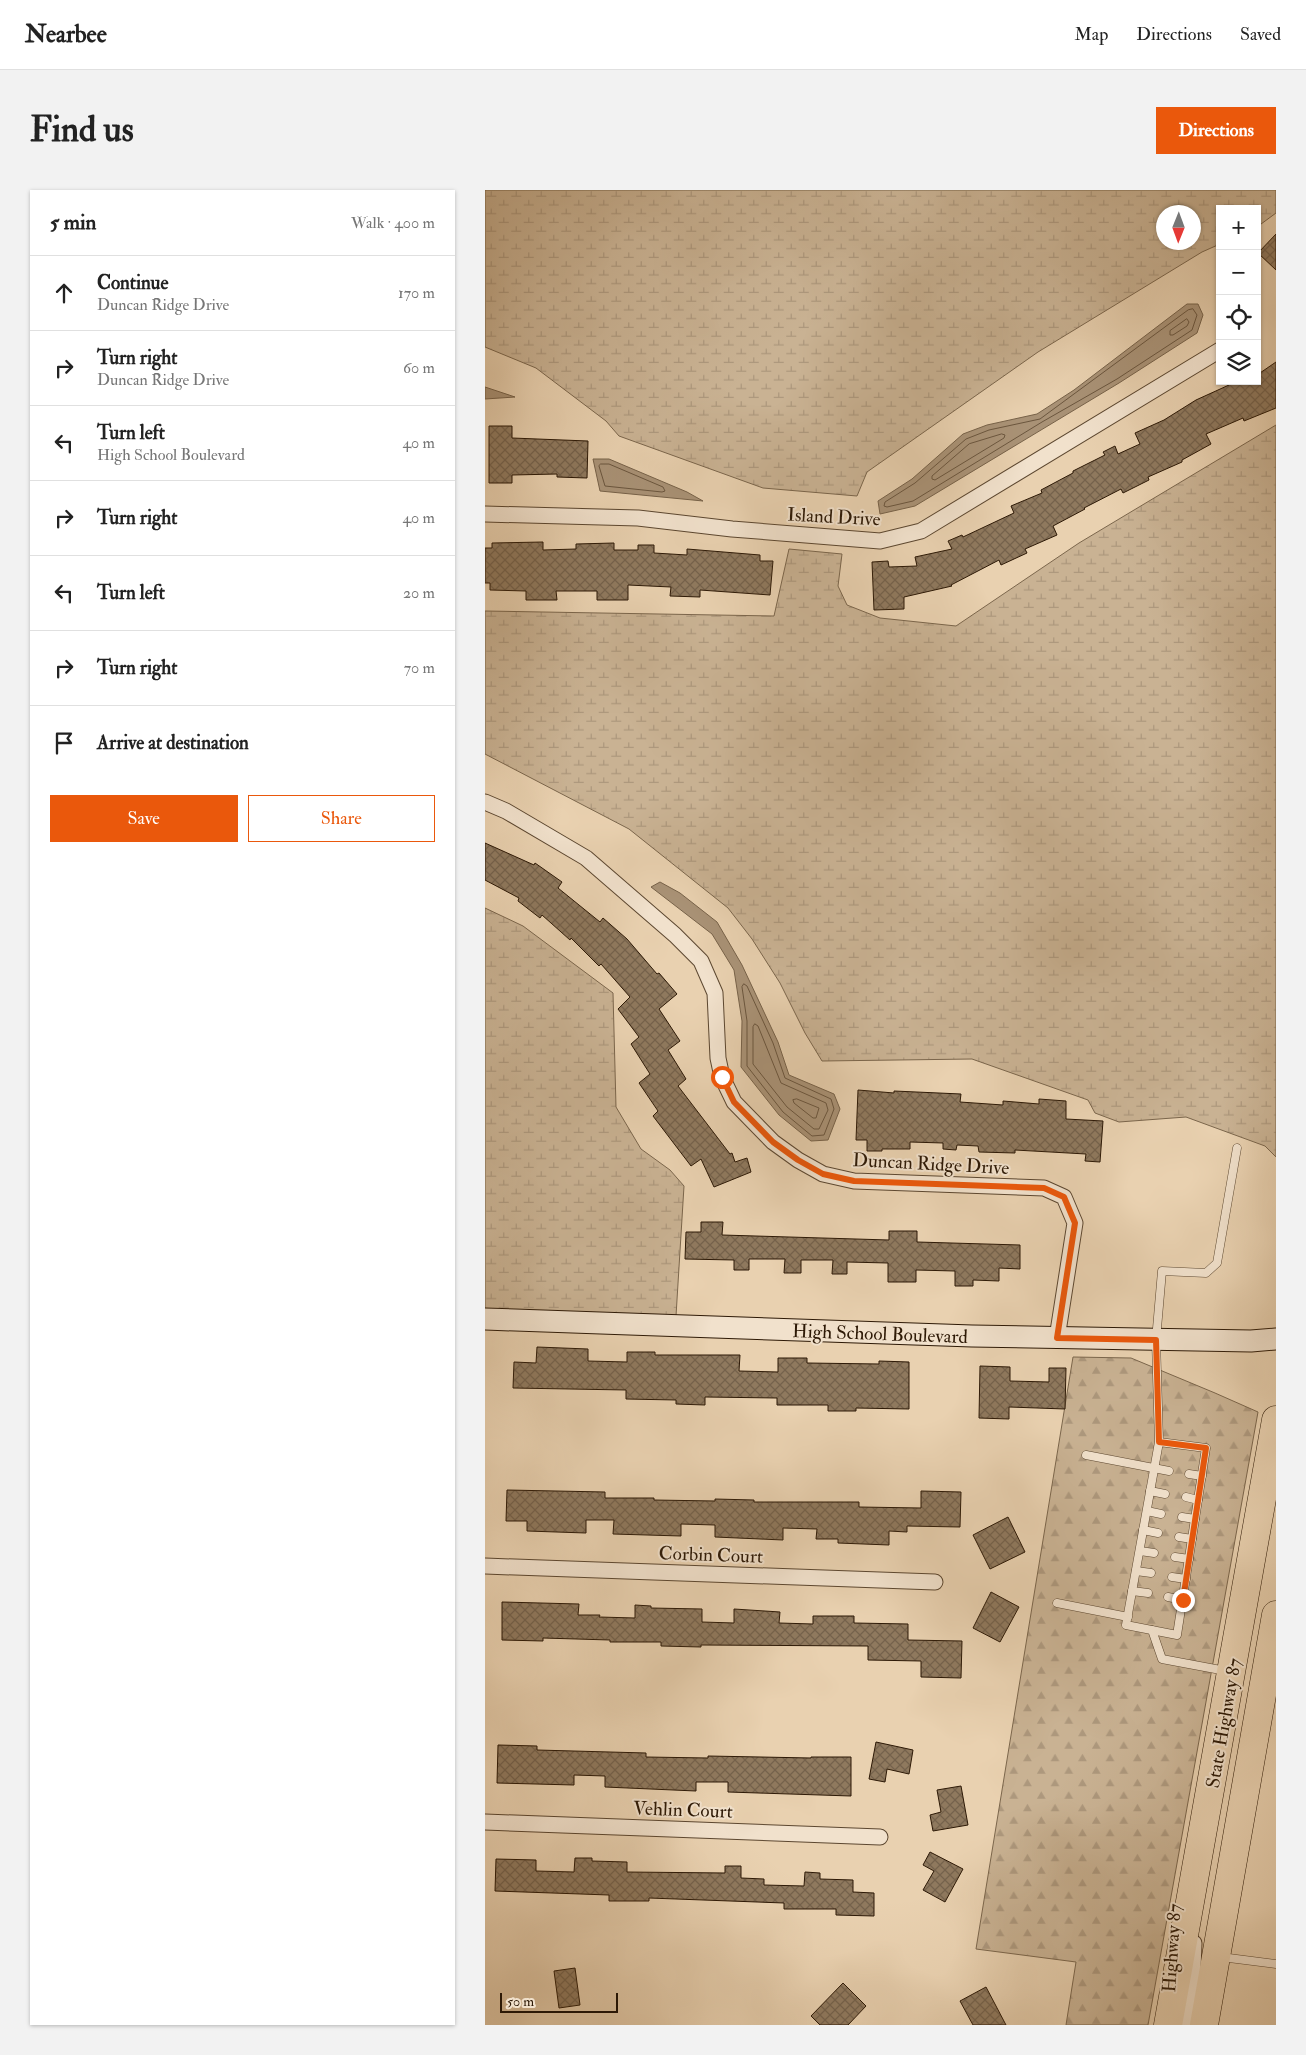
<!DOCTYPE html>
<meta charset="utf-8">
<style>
:root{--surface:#fff;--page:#f2f2f2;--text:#222;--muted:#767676;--line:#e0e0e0;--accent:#ea580c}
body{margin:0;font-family:"IM FELL Double Pica",serif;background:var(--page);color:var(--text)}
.controls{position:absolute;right:15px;top:15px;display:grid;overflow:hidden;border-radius:0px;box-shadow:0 1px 4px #0004}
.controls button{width:45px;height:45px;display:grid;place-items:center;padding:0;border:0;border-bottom:1px solid var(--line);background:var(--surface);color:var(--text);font:25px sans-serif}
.compass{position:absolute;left:671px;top:15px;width:45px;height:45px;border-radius:50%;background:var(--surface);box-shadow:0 1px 4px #0004;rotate:181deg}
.scale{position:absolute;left:15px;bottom:12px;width:118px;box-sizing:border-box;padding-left:5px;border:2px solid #2d1906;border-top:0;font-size:14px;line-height:18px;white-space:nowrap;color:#2d1906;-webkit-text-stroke:4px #f1e1cc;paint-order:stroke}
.stop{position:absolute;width:15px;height:15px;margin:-11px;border:4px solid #ea580c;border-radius:50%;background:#fff}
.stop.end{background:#ea580c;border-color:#fff;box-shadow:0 1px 5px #0008}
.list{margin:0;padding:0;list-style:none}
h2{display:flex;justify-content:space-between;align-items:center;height:65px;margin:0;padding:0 20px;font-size:21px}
h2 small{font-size:16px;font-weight:400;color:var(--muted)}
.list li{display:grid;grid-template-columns:32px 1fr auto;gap:15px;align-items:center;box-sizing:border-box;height:75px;padding:0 20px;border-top:1px solid var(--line)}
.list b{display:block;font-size:19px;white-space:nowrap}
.list p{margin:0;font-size:16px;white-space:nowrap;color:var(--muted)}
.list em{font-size:16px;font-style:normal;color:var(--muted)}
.actions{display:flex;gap:10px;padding:15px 20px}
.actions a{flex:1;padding:11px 0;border:1px solid var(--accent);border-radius:0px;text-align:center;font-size:18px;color:var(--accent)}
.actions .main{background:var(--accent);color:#fff}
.icon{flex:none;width:28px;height:28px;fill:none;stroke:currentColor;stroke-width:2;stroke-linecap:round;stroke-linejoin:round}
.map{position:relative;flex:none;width:791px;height:1835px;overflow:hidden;border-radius:0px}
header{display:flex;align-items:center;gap:30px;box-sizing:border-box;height:70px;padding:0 25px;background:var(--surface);border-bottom:1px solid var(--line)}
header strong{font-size:24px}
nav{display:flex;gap:28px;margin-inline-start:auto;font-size:18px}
.intro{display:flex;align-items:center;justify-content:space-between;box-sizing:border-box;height:120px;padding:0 30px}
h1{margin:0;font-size:35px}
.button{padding:12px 22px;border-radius:0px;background:var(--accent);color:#fff;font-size:18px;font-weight:700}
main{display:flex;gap:30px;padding:0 30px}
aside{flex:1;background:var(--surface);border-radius:0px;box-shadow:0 1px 4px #0004}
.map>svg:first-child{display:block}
.forest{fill:url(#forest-firs);stroke:#7b664c}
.wetland{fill:url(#wetland-marsh);stroke:#7b664c;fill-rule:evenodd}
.water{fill:#a99276;stroke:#776249}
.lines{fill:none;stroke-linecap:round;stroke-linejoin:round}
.shore{stroke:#6b563e;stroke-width:1}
.building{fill:url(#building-cross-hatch);stroke:#2d1906}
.lane-casing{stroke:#5c4730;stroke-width:9}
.street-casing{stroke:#5c4730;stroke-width:17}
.secondary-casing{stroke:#2d1906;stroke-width:23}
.highway-casing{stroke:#2d1906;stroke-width:29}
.lane{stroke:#f1e1cc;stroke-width:8}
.street{stroke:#f1e1cc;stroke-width:15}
.secondary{stroke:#f1e1cc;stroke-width:21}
.highway{stroke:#e9d1b0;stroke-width:28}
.route{stroke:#ea580c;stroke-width:6}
.labels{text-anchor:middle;stroke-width:4;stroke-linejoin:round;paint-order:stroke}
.street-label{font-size:19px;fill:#2d1906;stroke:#f1e1cc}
</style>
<header>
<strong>Nearbee</strong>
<nav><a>Map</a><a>Directions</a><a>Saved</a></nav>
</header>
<div class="intro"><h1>Find us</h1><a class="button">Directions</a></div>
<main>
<aside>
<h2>5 min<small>Walk · 400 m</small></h2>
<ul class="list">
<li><svg class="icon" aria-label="ahead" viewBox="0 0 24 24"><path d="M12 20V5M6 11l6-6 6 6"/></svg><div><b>Continue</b><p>Duncan Ridge Drive</p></div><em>170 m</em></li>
<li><svg class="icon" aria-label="right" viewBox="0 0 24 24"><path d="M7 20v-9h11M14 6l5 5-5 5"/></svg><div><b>Turn right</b><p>Duncan Ridge Drive</p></div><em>60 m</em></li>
<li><svg class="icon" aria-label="left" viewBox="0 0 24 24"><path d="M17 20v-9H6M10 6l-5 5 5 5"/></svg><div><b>Turn left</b><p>High School Boulevard</p></div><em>40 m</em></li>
<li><svg class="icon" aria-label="right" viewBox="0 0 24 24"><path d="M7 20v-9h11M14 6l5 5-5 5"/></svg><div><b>Turn right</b></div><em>40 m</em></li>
<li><svg class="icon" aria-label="left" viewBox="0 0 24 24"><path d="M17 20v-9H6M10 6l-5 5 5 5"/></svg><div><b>Turn left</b></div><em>20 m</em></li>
<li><svg class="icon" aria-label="right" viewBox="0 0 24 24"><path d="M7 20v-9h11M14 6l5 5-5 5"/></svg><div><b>Turn right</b></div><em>70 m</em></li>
<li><svg class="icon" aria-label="arrive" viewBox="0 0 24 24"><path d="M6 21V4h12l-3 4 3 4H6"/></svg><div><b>Arrive at destination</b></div></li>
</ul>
<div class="actions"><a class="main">Save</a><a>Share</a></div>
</aside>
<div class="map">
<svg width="791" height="1835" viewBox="0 0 791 1835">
<defs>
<pattern id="forest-firs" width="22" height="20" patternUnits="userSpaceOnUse" patternTransform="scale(1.25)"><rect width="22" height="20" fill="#c9b293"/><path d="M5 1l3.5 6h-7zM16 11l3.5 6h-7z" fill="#ad987d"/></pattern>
<pattern id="wetland-marsh" width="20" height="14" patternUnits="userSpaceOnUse" patternTransform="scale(1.25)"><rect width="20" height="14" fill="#c9b293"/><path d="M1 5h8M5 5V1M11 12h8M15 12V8" fill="none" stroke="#ad987d"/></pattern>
<pattern id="building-cross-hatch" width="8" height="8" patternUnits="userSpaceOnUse" patternTransform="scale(1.25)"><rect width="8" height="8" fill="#8f795e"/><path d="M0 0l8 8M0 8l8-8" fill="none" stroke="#75624c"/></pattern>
</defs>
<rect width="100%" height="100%" fill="#e9d1b0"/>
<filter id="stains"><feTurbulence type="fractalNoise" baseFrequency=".004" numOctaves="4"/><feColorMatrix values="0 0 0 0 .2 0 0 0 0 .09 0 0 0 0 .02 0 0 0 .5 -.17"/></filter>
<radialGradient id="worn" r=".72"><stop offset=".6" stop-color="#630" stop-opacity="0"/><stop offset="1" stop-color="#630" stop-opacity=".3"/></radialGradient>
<path class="forest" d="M588,1167L646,1168L730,1203L773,1222L663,1835H581L591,1772L491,1759Z"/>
<g class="wetland">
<path d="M0,0H791V23L772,37V19H735V54L717,62L553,162L382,282L372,306L278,298L134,246L121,231L51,178L0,157ZM708,22V52H678V22Z"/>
<path d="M791,235V967L780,956L701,927L634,932L610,923L603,910L487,869L337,871L320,843L295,793L267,749L243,718L144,639L0,564V421L289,426L304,359L357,364L353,396L362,415L395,428L471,436L594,353Z"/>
<path d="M0,718L38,736L128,803L131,917L156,959L185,980L199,996L191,1126L0,1120Z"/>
</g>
<g class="water">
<path d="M702,114H713L718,125L712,143L634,193L430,316L395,324L393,311L427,289L478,244L502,235L552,224L589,200Z"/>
<path d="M0,197L30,207L0,209Z"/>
<path d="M108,269H124L202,302L218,311L115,301Z"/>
<path d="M175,692L195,703L232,732L257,775L293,852L304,885L349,904L355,919L343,950L326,951L294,925L256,877L257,831L249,780L227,744L166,697Z"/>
</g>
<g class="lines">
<g class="shore">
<path d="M708,119L712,125L707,140L632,189L557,232L428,311L402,317L399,316L400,312L430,293L481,249L504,240L555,229L703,120Z"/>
<path d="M702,129L704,132L702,136L688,145H685V141Z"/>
<path d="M517,244L520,245L519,248L450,290L447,289V286L484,254Z"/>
<path d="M116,274H124L178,297L180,301L177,302L120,296L114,276Z"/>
<path d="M259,794L262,796L288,853L300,888L346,909L349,919L339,945L327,946L298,922L262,876V831L257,797Z"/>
<path d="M270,834L273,836L296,893L341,913L343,920L334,939H329L302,917L268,874V837Z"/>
<path d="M312,909L334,918L331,928H328L309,913L308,910Z"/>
</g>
</g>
<g class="building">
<path d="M791,44V80L773,63Z"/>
<path d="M791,172V218L759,231L758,228L721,244L726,254L697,270V272L663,287L664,290L638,303L636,299L599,318L600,319L568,336L572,345L540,359L542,363L516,375L514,370L466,395L467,396L419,407V419L389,420L387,372L403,371L404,377L432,376L430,367L467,359L463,351L477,345L478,347L529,323L526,316L557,303L556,300L588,283V281L620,265L618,262L630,256L633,264L655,254L650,243L679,230L711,210L744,195L743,191H772V185Z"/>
<path d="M4,236H27V248L103,251L102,288L72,287V284L27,285V293H4Z"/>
<path d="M58,352V360L91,359V354L129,353V360H153V355H169V363L202,365V359L275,365V371H288L285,405L215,400V407L185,406L186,397L143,395V410H112V401H71L72,410H41V401L5,400V393H0V358H7V353Z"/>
<path d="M0,653L49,675L50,673L77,692L73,698L115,732L118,728L142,749L172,784L174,783L192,804L174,819L195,851L183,860L201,889L193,896L245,964L247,963L250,972L262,968L266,982L229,997L216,969L206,976L168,926L173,921L154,893L165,884L146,854L154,847L133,819L145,807L116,774L114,776L86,748L85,750L57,725L55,728L33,711L34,708L0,690Z"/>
<path d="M373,900L409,903V901L476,904L475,912L518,915V911L554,914V909L581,911V929L618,931L615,972L600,971L601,964L530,960V963L494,962L493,956L472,955L471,960L458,959V953L425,952V959H397V961H382V950H371Z"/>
<path d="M216,1032H238L237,1045L404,1050V1041H432V1052L535,1055V1079L514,1078V1091L488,1090V1096H470V1081L431,1080V1092H403V1073L362,1072V1084H347L348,1070H316V1083H299L300,1069H264V1080H249V1070L200,1069L201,1042H216Z"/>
<path d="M52,1157L103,1159V1171L142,1172V1162H170V1165H255L254,1181L293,1182V1168H322V1173L394,1174V1171L424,1172V1219L371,1218V1221H343V1215H292V1208L220,1207V1215L191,1214V1210L141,1209V1200L28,1198L29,1172L51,1173Z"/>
<path d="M495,1176L525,1177V1191L564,1192V1178H581L580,1219L524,1217V1229L494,1228Z"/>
<path d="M22,1300L120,1302V1308H169V1310L230,1311V1309L269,1310V1312H374V1317L436,1318V1301L476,1302L475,1337L422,1336V1342L404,1341V1355L353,1353V1349H331L332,1339L298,1338V1350L230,1347V1335L196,1334V1346L128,1344L129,1330H101V1343L42,1341V1331H21Z"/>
<path d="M523,1327L540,1362L505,1379L488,1345Z"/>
<path d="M506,1402L534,1417L515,1452L488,1438Z"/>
<path d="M17,1412L94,1414L93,1425H115L114,1427L150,1428V1415L166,1416V1418L217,1419V1432L249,1433V1419L295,1422L294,1433L328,1434V1426H369V1433L423,1434V1450L477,1451L476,1488L436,1487V1471L383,1470V1456L216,1455V1457L176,1456V1452H125V1450L58,1448V1451L17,1450Z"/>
<path d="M391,1552L428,1560L424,1584L402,1579L400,1592L384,1589Z"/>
<path d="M13,1555L52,1556V1560L161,1563V1567L223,1568V1566L326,1568V1567H366V1606L243,1602V1592H211V1601L120,1597V1586L89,1585V1595L12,1593Z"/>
<path d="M476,1596L483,1635L448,1641L445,1625L456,1622L452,1600Z"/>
<path d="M445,1662L478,1679L460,1712L438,1700L449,1681L438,1675Z"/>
<path d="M90,1668H107V1671L142,1672V1682L240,1683V1676H256V1688L279,1689V1695L319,1696L320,1682L335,1683V1689L368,1690V1702L389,1703V1726L351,1725V1719H299V1713L164,1708V1711H124V1705L10,1701L11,1669L51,1670V1681L89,1682Z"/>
<path d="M90,1778L95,1815L74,1818L69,1781Z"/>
<path d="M358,1793L381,1816L363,1835H335L326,1826Z"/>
<path d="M501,1797L521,1835H488L475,1811Z"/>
</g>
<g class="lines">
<g class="lane-casing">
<g id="lane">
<path d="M674,1252L721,1258L692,1445L641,1435L674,1252L671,1150L677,1081L721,1083L732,1073L752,958"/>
<path d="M601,1265L684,1281"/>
<path d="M704,1284L717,1286"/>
<path d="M665,1301L680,1304"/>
<path d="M701,1307L713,1310"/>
<path d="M662,1321L676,1324"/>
<path d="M697,1327L710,1329"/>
<path d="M658,1340L673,1343"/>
<path d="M694,1347L707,1349"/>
<path d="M655,1361L669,1363"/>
<path d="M690,1367L704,1369"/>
<path d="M651,1381L666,1383"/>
<path d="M687,1387L701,1389"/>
<path d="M647,1401L663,1403"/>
<path d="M683,1407L698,1410"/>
<path d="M572,1413L643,1427"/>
<path d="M667,1440L677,1469L741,1481"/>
<path d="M736,1767L791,1774"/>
</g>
</g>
<g class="street-casing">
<g id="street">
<path d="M0,324L153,328L247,339L395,351L436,341L735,160"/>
<path d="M0,612L21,621L101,668L190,745L216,771L230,803L233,868L237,887L249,912L288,952L313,970L338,984L369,991L559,998L579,1007L590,1033L572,1148"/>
<path d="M0,1376L450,1392"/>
<path d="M0,1632L395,1647"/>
<path d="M699,1835L708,1780L709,1753"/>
</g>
</g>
<g class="secondary-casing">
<path id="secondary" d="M0,1129L487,1146L766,1151L791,1149"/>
</g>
<g class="highway-casing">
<g id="highway">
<path d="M683,1835L791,1230"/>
<path d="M719,1835L791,1425"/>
</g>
</g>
<use href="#lane" class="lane"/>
<use href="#street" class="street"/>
<use href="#secondary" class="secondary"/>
<use href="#highway" class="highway"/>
</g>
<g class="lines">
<path class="route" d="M237,887L249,912L288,952L313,970L338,984L369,991L559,998L579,1007L590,1033L572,1148L671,1150L674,1252L721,1258L698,1410"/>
</g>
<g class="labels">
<g class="street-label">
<text transform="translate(349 326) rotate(3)" y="7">Island Drive</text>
<text transform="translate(446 973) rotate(3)" y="7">Duncan Ridge Drive</text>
<text transform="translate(395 1143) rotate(2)" y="7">High School Boulevard</text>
<text transform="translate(226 1364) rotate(2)" y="7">Corbin Court</text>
<text transform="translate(738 1533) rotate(-80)" y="7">State Highway 87</text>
<text transform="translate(198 1619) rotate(2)" y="7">Vehlin Court</text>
<text transform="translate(686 1758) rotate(-86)" y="7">Highway 87</text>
</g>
</g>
<rect width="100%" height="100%" filter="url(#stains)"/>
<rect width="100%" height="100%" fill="url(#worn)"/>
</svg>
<div class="controls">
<button>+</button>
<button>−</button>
<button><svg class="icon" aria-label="locate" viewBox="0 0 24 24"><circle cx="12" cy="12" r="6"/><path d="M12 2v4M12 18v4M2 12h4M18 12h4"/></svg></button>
<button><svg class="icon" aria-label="layers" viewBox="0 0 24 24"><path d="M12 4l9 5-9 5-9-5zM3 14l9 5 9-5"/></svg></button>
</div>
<svg class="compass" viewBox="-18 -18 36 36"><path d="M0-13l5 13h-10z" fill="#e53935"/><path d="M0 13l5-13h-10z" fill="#767676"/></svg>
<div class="scale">50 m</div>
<div class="stop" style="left:237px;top:887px"></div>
<div class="stop end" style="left:698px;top:1410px"></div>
</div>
</main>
